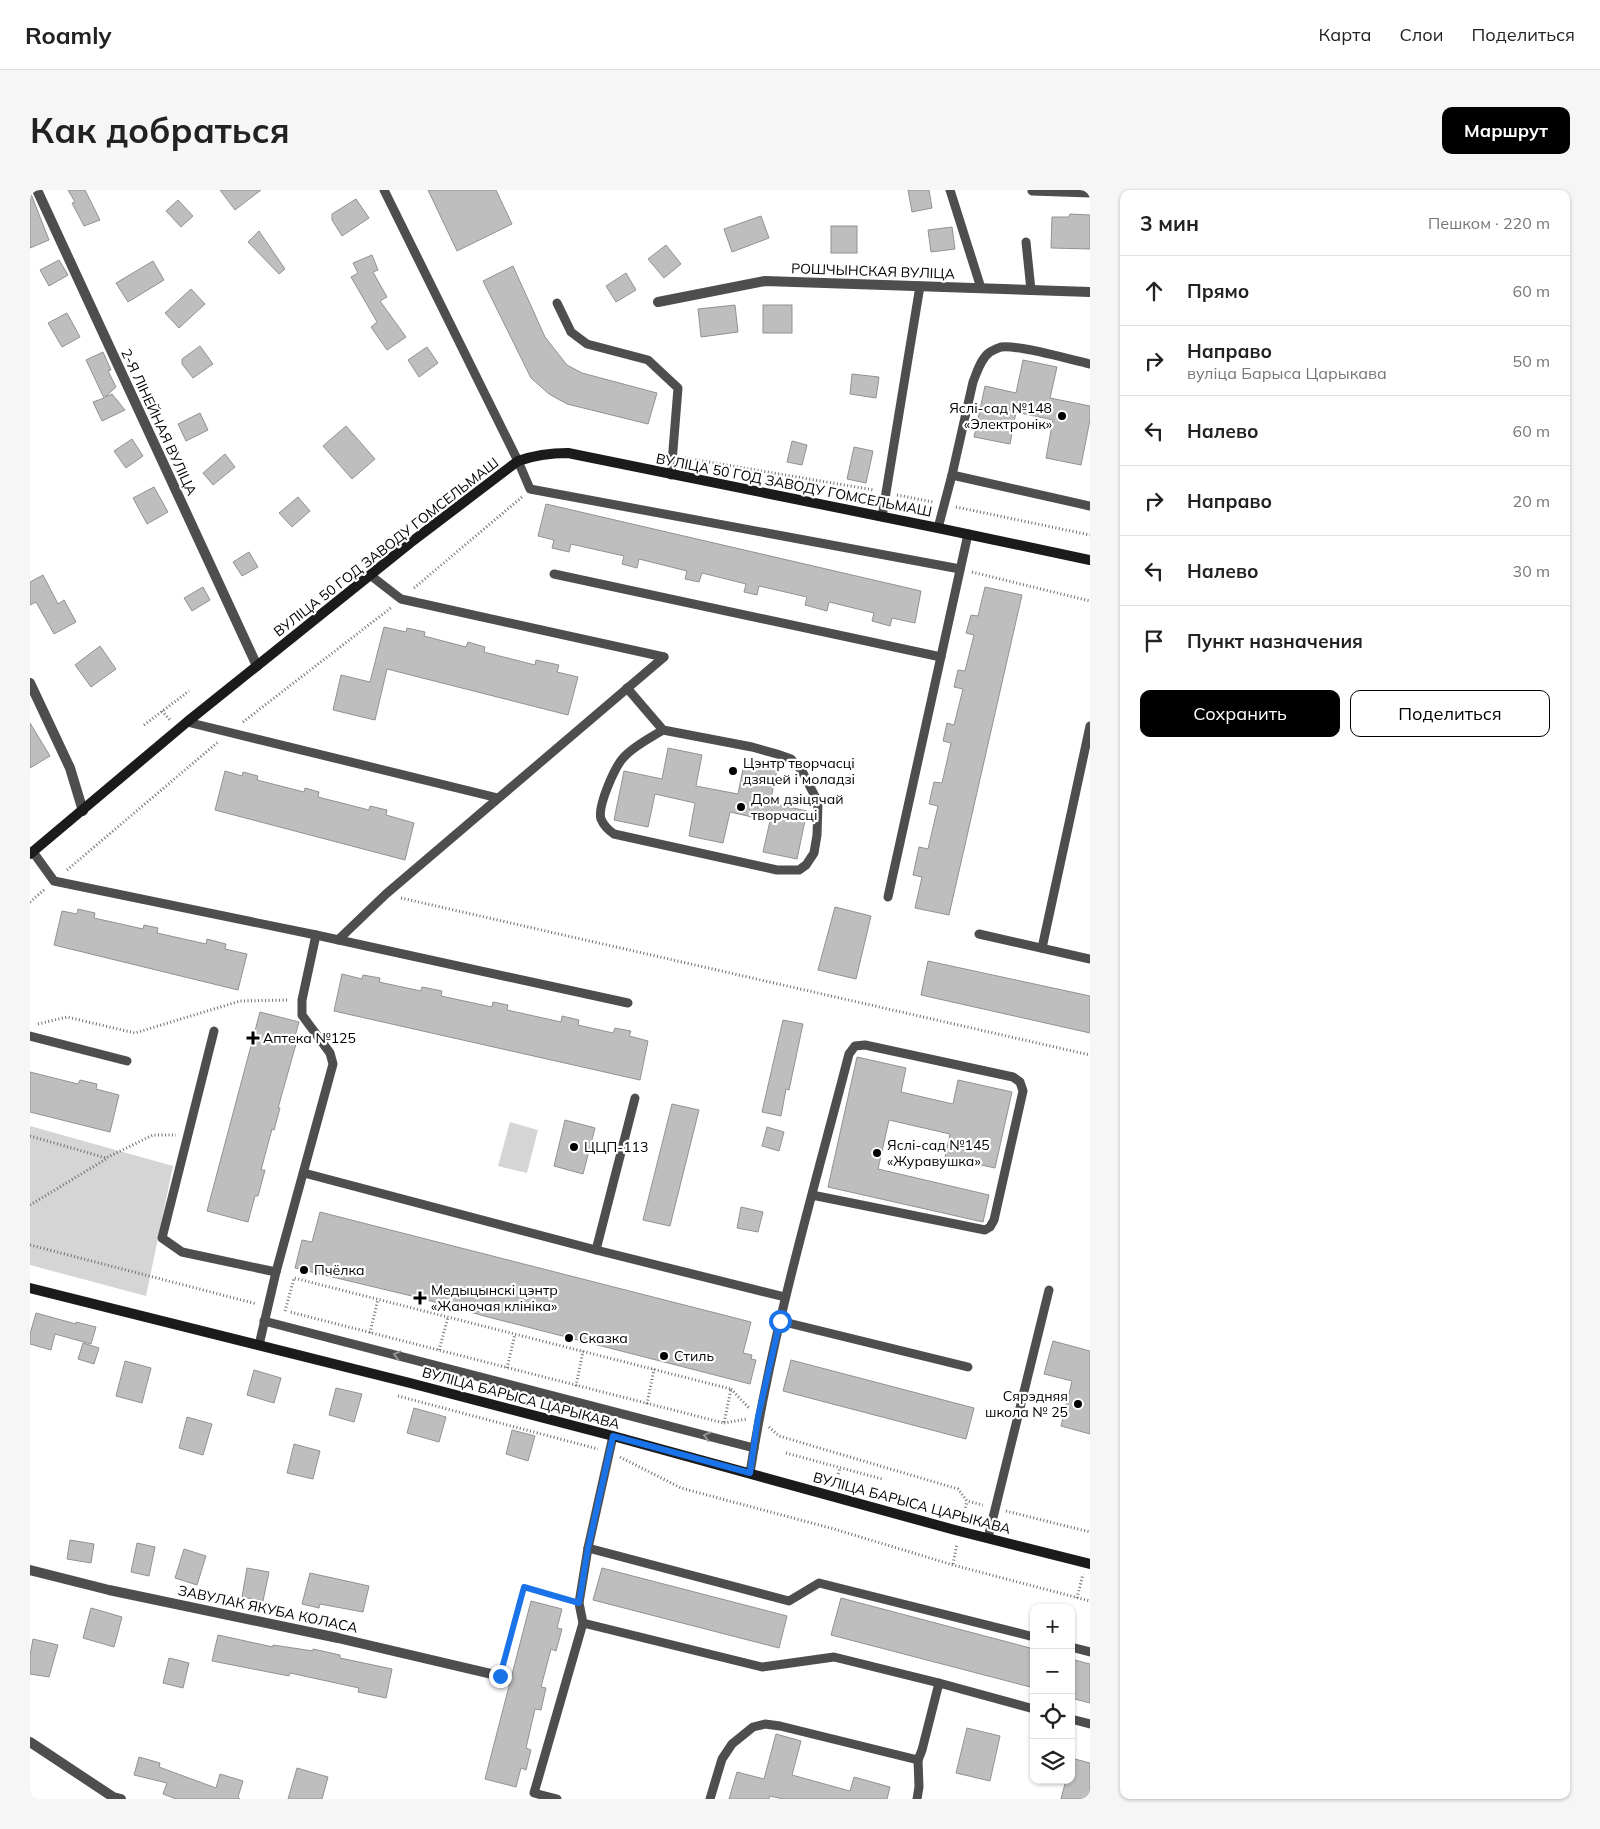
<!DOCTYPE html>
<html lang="ru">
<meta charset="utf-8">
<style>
:root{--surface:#fff;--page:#f6f6f6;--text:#222;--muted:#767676;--line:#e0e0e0;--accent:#000}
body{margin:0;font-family:Mulish,sans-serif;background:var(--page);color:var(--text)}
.controls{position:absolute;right:15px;bottom:15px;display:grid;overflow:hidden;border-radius:10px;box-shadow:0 1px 4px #0004}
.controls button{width:45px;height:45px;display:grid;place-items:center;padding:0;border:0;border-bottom:1px solid var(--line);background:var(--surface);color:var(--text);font:25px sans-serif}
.stop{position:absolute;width:15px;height:15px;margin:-11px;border:4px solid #1a73e8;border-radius:50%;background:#fff}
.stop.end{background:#1a73e8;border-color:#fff;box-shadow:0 1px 5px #0008}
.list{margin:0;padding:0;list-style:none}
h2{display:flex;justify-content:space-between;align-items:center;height:65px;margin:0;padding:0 20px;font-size:21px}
h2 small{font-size:16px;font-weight:400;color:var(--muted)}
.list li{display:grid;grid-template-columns:32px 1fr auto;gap:15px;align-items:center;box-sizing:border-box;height:70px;padding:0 20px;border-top:1px solid var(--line)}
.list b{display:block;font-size:19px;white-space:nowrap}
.list p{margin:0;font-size:16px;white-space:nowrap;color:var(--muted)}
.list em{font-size:16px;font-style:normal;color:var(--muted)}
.actions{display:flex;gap:10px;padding:15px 20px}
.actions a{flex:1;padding:11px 0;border:1px solid var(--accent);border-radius:10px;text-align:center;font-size:18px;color:var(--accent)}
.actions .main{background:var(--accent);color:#fff}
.icon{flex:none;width:28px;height:28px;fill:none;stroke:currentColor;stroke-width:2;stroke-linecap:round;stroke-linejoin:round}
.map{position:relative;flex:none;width:1060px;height:1609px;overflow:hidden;border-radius:10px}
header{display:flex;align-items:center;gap:30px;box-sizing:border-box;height:70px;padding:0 25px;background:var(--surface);border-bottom:1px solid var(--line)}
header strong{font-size:24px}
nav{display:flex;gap:28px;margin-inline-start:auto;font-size:18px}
.intro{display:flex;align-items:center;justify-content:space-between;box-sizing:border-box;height:120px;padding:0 30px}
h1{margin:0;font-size:35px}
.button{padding:12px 22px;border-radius:10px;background:var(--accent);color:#fff;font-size:18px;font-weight:700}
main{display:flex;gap:30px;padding:0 30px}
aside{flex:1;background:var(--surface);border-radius:10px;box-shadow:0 1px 4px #0004}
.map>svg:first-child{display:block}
.green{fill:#d5d5d5}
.building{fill:#bebebe;stroke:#929292}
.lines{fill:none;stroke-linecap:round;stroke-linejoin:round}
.path{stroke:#707070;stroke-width:3;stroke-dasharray:1 2.5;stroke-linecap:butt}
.lane{stroke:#4e4e4e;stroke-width:9}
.street{stroke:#4e4e4e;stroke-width:10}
.secondary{stroke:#1b1b1b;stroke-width:10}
.oneway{stroke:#959595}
.route{stroke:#1a73e8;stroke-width:6}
.poi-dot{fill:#000;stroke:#fff;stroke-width:2}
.labels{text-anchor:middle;stroke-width:4.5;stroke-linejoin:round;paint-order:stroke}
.street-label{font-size:14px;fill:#000;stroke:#fff}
.poi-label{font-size:14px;fill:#000;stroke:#fff;text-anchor:start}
</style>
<header>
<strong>Roamly</strong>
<nav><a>Карта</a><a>Слои</a><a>Поделиться</a></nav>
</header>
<div class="intro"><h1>Как добраться</h1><a class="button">Маршрут</a></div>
<main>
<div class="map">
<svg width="1060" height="1609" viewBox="0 0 1060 1609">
<rect width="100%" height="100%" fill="#fff"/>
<g class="green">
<path d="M480,932L508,940L497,983L468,976Z"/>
<path d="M0,936L143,976L116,1106L0,1075Z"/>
</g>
<g class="building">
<path d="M38,0H55L70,30L54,36L42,13L45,12Z"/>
<path d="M190,0H231L205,20Z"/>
<path d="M398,0H466L482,34L427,61Z"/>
<path d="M878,0H899L902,18L882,22Z"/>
<path d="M1,4L19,50L0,58V5Z"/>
<path d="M326,9L339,28L312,46L302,30V24Z"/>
<path d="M148,10L163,26L151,37L136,21Z"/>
<path d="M1040,24L1060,25V59L1021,58L1022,27H1039Z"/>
<path d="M731,26L739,48L702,62L694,39Z"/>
<rect x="801" y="36" width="26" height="27"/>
<path d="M922,37L925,59L901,62L898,40Z"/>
<path d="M229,41L255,79L249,84L218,52Z"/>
<path d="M636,55L651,74L634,88L618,69Z"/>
<path d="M342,65L348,80L343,82L357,107L350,111L376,147L357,160L341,137L347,132L321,87L328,83L323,73Z"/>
<path d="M29,70L38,85L19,96L10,80Z"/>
<path d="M123,71L134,90L98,112L86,93Z"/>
<path d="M483,76L515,147L537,175L552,183L627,203L618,234L537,214L519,204L501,188L453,91Z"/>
<path d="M596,83L606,100L586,112L576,96Z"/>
<path d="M161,99L175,114L149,138L135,123Z"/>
<path d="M705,115L708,142L671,147L668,119Z"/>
<rect x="733" y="115" width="29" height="28"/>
<path d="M37,123L50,147L32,157L18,133Z"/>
<path d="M170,156L183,174L163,188L152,174V169Z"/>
<path d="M397,157L408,173L389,187L378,170Z"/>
<path d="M73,162L81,180L78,181L86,197L75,207L82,204L95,220L72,231L63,212L74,208L56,170Z"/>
<path d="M993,170L1027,177L1020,208L1060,216V230L1051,275L1016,268L1023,230L986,222L980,254L944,247L955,196L986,203Z"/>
<path d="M822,184L849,187L846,208L820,204Z"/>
<path d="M170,223L178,240L156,251L148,234Z"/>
<path d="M316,236L345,269L322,289L293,256Z"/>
<path d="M102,249L113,266L96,278L84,261Z"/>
<path d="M762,251L777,255L772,275L757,272Z"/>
<path d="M824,257L843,261L836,293L817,289Z"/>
<path d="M195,264L205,277L183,295L173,283Z"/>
<path d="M124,297L138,322L117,334L103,308Z"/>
<path d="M268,307L280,321L262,337L249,323Z"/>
<path d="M516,314L891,401L885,433L862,428L860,436L842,431L844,423L799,412L797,421L775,415L777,407L729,396L727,405L714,402L716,394L672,383L669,392L655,389L657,381L609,369L607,378L592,374L594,366L541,354L539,362L522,358L524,350L508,346Z"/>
<path d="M219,362L228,377L212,386L203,372Z"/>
<path d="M13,385L28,414L34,410L46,432L24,444L6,412L0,415V392Z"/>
<path d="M173,397L180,410L162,421L154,408Z"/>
<path d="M955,397L992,405L919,725L885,718L892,687L883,685L889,657L898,659L908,616L899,614L904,592L912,593L921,553L913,551L917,533L924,535L933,499L924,497L928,480L935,481L944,445L936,443L941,425L948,426Z"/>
<path d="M354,437L376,442L377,438L395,442L394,446L436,457L438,452L455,457L454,462L505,475L506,470L529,475L527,482L548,487L538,525L357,479L345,530L303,520L311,485L340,492Z"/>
<path d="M70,456L86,479L61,497L45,475Z"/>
<path d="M0,533L20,566L0,578Z"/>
<path d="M638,558L672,565L666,596L708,604L714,574L747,580L740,613L777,621L767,669L733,662L740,631L700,622L693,653L659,646L665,613L625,604L618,637L584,630L594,581L632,589Z"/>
<path d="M195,581L212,586L213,582L228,586L227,590L274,602L275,598L289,602L288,607L339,620L340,616L357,620L356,625L384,633L375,670L185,620Z"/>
<path d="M805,717L841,726L826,789L788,780Z"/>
<path d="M48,719L65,723L64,728L113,739L114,735L128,738L127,743L176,754L177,749L196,754L195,759L217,764L208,800L24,755L32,721L47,724Z"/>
<path d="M898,771L1060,806V843L891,805Z"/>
<path d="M312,784L332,789L333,785L350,788L349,792L391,801L392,797L412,801L411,806L462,817L463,812L478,815L477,820L531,832L532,826L549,830L548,835L583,843L585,838L601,841L599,846L618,851L610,890L304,821Z"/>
<path d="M230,822L269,832L263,853L266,854L248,918H250L244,940L242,939L231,980H235L228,1006H225L218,1032L177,1021Z"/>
<path d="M753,830L773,834L759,900L756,899L751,926L732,922Z"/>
<path d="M827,867L876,878L871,902L923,914L928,890L982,902L965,978L915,967L920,944L859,930L848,979L959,1005L953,1032L798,997Z"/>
<path d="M0,882L48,894L50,890L67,894L66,899L89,905L80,942L0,922Z"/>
<path d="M642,914L669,920L640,1036L613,1030Z"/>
<path d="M535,930L565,938L553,984L524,976Z"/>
<path d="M737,937L754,942L749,961L732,956Z"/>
<path d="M711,1017L733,1022L728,1042L707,1038Z"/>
<path d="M290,1022L721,1132L713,1163L722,1165L721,1169L726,1170L720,1194L458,1127L390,1108L265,1078L272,1050L282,1052Z"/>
<path d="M6,1123L46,1134V1132L66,1137L61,1154L25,1144L21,1160L0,1154V1144Z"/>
<path d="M1023,1151L1060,1161V1244L1031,1236L1042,1191L1014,1184Z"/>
<path d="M53,1153L69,1158L64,1174L48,1169Z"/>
<path d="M761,1170L944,1218L936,1249L753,1201Z"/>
<path d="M95,1171L121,1178L112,1213L86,1206Z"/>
<path d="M224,1180L251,1188L244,1213L217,1205Z"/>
<path d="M306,1198L332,1204L324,1232L299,1225Z"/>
<path d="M384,1218L416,1227L409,1252L377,1243Z"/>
<path d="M157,1227L182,1234L173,1265L149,1258Z"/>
<path d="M482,1240L505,1246L498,1271L476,1264Z"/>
<path d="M264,1254L290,1261L283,1289L257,1283Z"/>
<path d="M40,1350L64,1354L61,1373L37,1369Z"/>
<path d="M107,1353L125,1357L119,1386L101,1382Z"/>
<path d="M154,1359L176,1366L167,1395L145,1388Z"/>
<path d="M217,1378L239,1382L233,1411L212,1407Z"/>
<path d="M572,1378L757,1426L749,1458L563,1410Z"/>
<path d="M280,1383L339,1396L333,1422L290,1414L289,1418L272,1414Z"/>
<path d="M811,1408L1004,1459V1498L801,1445Z"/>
<path d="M501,1411L532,1419L527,1438L532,1439L526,1461L521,1459L511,1497L516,1498L511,1520L505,1519L496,1558L501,1560L496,1580L491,1578L486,1597L455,1589Z"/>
<path d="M61,1418L92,1427L84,1457L53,1448Z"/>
<path d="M188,1445L243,1457V1455L283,1461V1459L310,1465V1468L362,1479L356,1508L328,1502L329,1498L260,1483L259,1486L182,1471Z"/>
<path d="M3,1449L28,1455L19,1487L0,1484V1465Z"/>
<path d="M139,1468L159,1473L153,1498L133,1493Z"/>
<path d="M1041,1469L1060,1474V1513L1041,1508Z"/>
<path d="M937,1538L970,1546L960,1591L926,1583Z"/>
<path d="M746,1544L771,1551L762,1585L820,1601L824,1587L860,1597L857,1609H753L740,1606L739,1609H699L707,1582L734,1589Z"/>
<path d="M109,1567L130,1573L129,1577L186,1598L190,1584L213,1591L208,1607L210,1609H146L133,1604L137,1593L104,1585Z"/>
<path d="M1041,1568L1060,1573V1609H1031L1036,1590H1041Z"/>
<path d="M267,1578L298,1587L292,1609H258Z"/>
</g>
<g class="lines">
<g class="path">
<path d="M655,268L844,300"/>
<path d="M867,305L903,312"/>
<path d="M926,317L1060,345"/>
<path d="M942,382L1060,411"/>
<path d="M384,398L492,307"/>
<path d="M132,521L140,530"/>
<path d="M213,532L362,417"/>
<path d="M114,535L159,501"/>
<path d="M37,680L188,552"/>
<path d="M371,708L1060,865"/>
<path d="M0,712L15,699"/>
<path d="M8,834L37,827L105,843L210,811L259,810"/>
<path d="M0,946L76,968L123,945H146"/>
<path d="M0,1015L76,969"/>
<path d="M0,1055L227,1114"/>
<path d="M255,1121L264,1088L701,1199L694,1233L260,1122"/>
<path d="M340,1143L348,1109"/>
<path d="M409,1160L418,1127"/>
<path d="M477,1178L485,1144"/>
<path d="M546,1196L553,1161"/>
<path d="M701,1199L719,1218"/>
<path d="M368,1206L568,1259"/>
<path d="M617,1214L624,1179"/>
<path d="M694,1233L717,1229"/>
<path d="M739,1237L749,1246L928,1299L937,1311L953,1315"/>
<path d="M756,1263L852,1289"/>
<path d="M590,1267L651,1298L804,1339L923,1375L1060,1411"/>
<path d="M805,1294L810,1278"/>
<path d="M976,1321L1060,1342"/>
<path d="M933,1328L937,1311"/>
<path d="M923,1374L927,1354"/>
<path d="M1047,1408L1053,1384"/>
<path d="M473,1473L494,1397L537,1409"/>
</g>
<g class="lane">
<path d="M354,0L488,271L500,299L930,379"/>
<path d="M920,0L951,98"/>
<path d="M1002,1L1060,3"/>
<path d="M996,52L1001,100"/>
<path d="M527,113L541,142L557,154L618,170L648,198L641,285"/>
<path d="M922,285L943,192C947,182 951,168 960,162C963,160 968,158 971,157C987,154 1041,170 1060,174"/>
<path d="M852,327L890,96"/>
<path d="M908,338L922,285L1060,316"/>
<path d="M524,384L911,467"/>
<path d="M340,385L371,409L634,467"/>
<path d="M597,498L633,540L722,557L747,564L761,569L772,581L788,612L787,645L784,663L776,675L769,680H747L584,644C578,640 574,636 571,629C567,617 585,576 594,567C604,556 620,548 633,540"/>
<path d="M157,532L468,608"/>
<path d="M3,662L24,691L286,745L598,813"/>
<path d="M858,707L938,344"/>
<path d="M949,744L1060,769"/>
<path d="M308,750L356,704L634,467"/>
<path d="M1012,758L1060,536"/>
<path d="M184,841L132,1048L152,1062L246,1082"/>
<path d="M0,846L97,871"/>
<path d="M274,983L566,1060L755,1107"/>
<path d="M566,1060L605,908"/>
<path d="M234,1131L724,1258"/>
<path d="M750,1131L938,1177"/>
<path d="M229,1155L246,1082L303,874L300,863L272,825V810L286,745"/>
<path d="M720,1283C742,1141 783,1003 819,864L825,856L835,855L983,887L990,892L993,901L964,1030L960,1037L955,1040L782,1005"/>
<path d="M958,1348L1019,1100"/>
<path d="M558,1358L759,1411L789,1393L1004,1447"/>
<path d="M553,1433L732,1477L804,1467L909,1493L1004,1519"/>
<path d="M1041,1457L1060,1462"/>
<path d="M1041,1529L1060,1534"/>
<path d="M527,1609L504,1603L553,1433L549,1413L558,1358L583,1246"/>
<path d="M680,1609L692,1569L702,1554L723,1537L735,1534L750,1536L888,1570L892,1560L909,1493"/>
<path d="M887,1609L889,1597L888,1570"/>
</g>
<g class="street">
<path d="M7,0L227,476"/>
<path d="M628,112L735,91L1060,102"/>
<path d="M0,493L40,578L53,621"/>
<path d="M0,1380L79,1400L308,1448L470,1486"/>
<path d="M0,1552L83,1607L91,1609"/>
</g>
<g class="secondary">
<path d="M0,664L157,532L380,353L488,271C505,265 520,263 538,263L908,338L1060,370"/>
<path d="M0,1098L380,1193L583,1246L925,1340L1060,1374"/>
</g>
</g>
<defs><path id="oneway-chevron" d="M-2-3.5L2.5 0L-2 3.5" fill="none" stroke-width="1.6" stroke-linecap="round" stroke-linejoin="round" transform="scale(1.25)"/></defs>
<g class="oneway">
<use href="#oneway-chevron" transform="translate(367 1165) rotate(-165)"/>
<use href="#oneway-chevron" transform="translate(677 1246) rotate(-165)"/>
</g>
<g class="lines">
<path class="route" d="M470,1486L494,1397L549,1413L558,1358L583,1246L720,1283L728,1227L750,1131"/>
</g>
<g class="poi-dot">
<circle cx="1032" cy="226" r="5"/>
<circle cx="703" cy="581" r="5"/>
<circle cx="711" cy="617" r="5"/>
<path d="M220.5 840.5h5v5h5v5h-5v5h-5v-5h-5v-5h5z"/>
<circle cx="544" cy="957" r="5"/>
<circle cx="847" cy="963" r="5"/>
<circle cx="274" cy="1080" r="5"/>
<path d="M387.5 1100.5h5v5h5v5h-5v5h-5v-5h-5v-5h5z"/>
<circle cx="539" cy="1148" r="5"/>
<circle cx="634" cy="1166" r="5"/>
<circle cx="1048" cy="1214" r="5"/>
</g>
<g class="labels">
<g class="street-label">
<text transform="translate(843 81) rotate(2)" y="5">РОШЧЫНСКАЯ ВУЛІЦА</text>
<text transform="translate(129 232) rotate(65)" y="5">2-Я ЛІНЕЙНАЯ ВУЛІЦА</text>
<text transform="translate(764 295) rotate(11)" y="5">ВУЛІЦА 50 ГОД ЗАВОДУ ГОМСЕЛЬМАШ</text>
<text transform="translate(356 357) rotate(-38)" y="5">ВУЛІЦА 50 ГОД ЗАВОДУ ГОМСЕЛЬМАШ</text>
<text transform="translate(491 1208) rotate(15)" y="5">ВУЛІЦА БАРЫСА ЦАРЫКАВА</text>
<text transform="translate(882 1313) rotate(15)" y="5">ВУЛІЦА БАРЫСА ЦАРЫКАВА</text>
<text transform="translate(238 1419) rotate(12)" y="5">ЗАВУЛАК ЯКУБА КОЛАСА</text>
</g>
<g class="poi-label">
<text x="1022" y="223" text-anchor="end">Яслі-сад №148<tspan x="1022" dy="16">«Электронік»</tspan></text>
<text x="713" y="578">Цэнтр творчасці<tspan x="713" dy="16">дзяцей і моладзі</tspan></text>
<text x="721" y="614">Дом дзіцячай<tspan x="721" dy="16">творчасці</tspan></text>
<text x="233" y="853">Аптека №125</text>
<text x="857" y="960">Яслі-сад №145<tspan x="857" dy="16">«Журавушка»</tspan></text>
<text x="554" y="962">ЦЦП-113</text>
<text x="284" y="1085">Пчёлка</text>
<text x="401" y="1105">Медыцынскі цэнтр<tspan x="401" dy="16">«Жаночая клініка»</tspan></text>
<text x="549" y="1153">Сказка</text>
<text x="644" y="1171">Стиль</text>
<text x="1038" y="1211" text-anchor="end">Сярэдняя<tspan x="1038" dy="16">школа № 25</tspan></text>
</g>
</g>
</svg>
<div class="controls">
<button>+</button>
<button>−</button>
<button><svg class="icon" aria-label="locate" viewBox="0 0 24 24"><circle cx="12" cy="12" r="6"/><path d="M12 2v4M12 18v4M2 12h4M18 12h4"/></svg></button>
<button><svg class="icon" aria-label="layers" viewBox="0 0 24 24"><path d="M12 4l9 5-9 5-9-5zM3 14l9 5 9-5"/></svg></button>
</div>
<div class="stop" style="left:750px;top:1131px"></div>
<div class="stop end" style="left:470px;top:1486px"></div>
</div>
<aside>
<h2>3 мин<small>Пешком · 220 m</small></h2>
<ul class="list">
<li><svg class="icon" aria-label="ahead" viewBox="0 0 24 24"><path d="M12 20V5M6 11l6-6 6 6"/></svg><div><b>Прямо</b></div><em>60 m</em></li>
<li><svg class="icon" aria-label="right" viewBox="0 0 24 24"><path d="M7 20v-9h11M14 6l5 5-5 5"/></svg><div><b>Направо</b><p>вуліца Барыса Царыкава</p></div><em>50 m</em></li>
<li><svg class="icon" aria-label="left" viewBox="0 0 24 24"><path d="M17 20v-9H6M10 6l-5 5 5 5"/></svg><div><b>Налево</b></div><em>60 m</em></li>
<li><svg class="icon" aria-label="right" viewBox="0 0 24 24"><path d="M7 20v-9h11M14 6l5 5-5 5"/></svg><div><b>Направо</b></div><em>20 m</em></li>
<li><svg class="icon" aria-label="left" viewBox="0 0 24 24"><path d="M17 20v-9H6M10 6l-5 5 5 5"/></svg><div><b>Налево</b></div><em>30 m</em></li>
<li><svg class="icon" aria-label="arrive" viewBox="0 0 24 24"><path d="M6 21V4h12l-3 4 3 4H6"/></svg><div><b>Пункт назначения</b></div></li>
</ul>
<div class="actions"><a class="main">Сохранить</a><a>Поделиться</a></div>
</aside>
</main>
